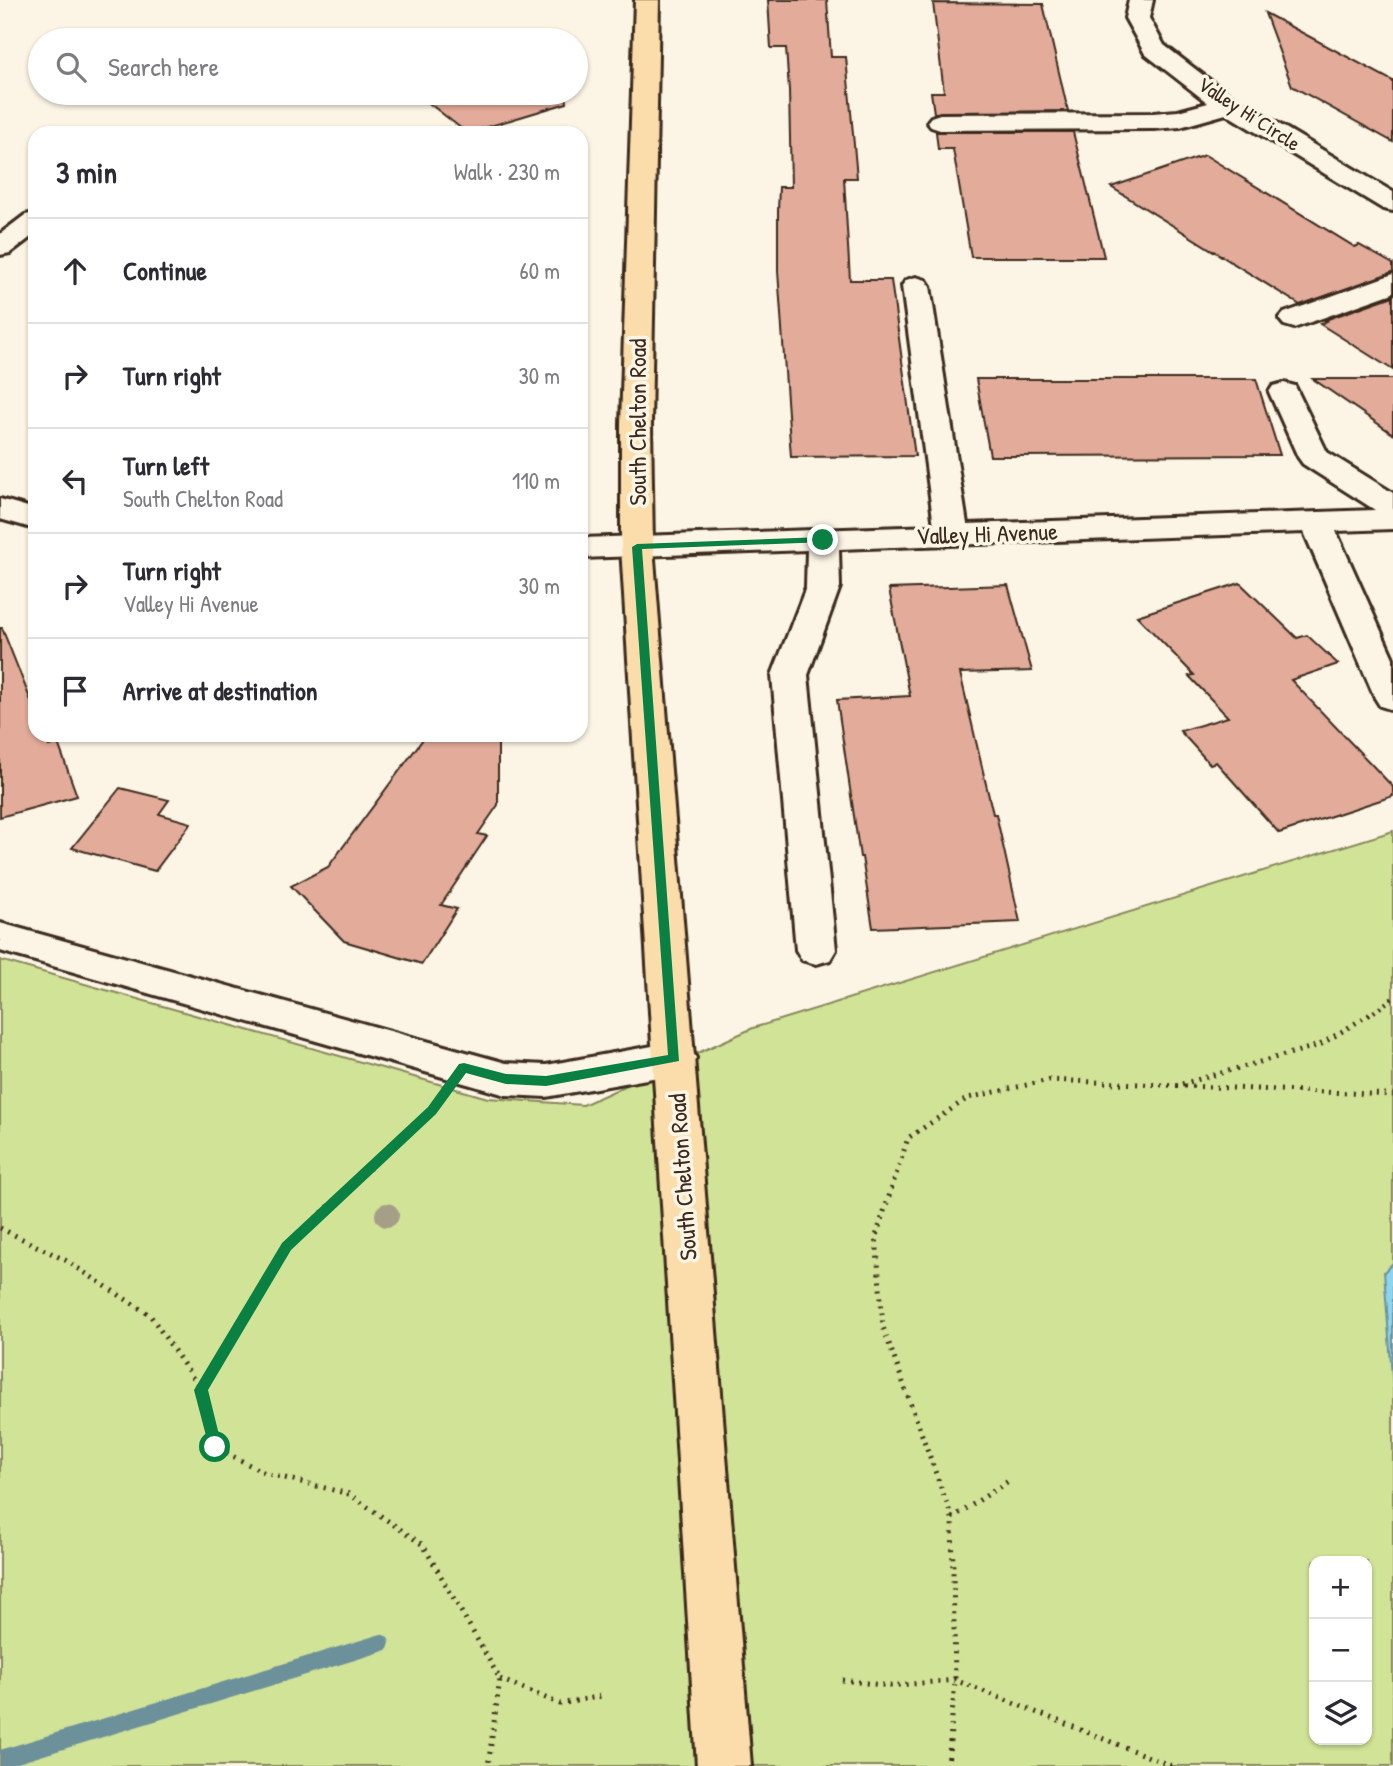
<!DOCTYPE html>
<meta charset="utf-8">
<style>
:root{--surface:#fff;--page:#f2f2f3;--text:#2b2b33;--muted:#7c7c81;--line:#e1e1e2}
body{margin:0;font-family:"Patrick Hand",sans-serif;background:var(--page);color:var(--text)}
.controls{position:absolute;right:21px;bottom:21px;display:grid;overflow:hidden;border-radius:14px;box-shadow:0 2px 5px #0004}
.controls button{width:63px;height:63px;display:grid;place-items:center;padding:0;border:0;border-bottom:2px solid var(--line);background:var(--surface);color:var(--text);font:35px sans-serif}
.stop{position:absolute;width:21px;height:21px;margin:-16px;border:5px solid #0b8043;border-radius:50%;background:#fff}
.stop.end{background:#0b8043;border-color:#fff;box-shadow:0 2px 7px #0008}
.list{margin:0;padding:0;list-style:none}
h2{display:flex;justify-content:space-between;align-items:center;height:91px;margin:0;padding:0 28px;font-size:30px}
h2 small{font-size:23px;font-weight:400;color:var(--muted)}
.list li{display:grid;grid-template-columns:46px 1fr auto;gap:21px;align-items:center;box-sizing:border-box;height:105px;padding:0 28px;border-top:2px solid var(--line)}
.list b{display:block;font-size:26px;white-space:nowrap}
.list p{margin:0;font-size:23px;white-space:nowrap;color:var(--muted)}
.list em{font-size:23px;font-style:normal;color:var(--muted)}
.icon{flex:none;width:38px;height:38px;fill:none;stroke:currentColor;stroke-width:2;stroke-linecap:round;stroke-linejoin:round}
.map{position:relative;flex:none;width:1393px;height:1766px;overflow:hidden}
.search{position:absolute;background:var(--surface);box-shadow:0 2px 5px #0004;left:28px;top:28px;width:560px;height:77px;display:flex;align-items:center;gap:18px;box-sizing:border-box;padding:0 24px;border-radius:38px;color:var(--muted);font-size:26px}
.panel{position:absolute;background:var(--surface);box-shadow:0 2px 5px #0004;left:28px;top:126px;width:560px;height:616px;border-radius:21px}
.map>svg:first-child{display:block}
.green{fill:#d1e397;stroke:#86865a;stroke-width:2;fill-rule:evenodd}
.water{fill:#8dd5ef;stroke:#6c919b;stroke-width:2}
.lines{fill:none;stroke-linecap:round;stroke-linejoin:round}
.stream{fill:#6c919b;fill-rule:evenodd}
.building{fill:#e2ab9a;stroke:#3b2a1e;stroke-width:2}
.minor-casing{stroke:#3b2a1e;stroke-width:6}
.major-casing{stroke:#3b2a1e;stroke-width:6}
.path-far1{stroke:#3b2a1e;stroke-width:4.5;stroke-dasharray:2 5;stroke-linecap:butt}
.path{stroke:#3b2a1e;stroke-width:5;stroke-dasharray:2 6;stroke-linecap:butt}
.minor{fill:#fcf5e5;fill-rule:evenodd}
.major{fill:#faddab;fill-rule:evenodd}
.tree{fill:#a69f88}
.route{fill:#0b8043}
.labels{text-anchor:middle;stroke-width:7;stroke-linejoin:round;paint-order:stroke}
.far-street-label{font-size:21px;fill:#3b2a1e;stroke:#fcf5e5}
.street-label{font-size:24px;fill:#3b2a1e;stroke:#fcf5e5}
</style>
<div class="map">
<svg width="1393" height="1766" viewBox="0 0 1393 1766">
<rect width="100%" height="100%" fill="#fcf5e5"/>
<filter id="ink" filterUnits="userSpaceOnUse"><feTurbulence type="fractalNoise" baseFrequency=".0143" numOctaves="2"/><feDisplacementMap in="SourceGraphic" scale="14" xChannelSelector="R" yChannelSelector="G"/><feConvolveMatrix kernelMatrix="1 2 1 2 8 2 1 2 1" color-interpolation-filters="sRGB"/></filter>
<g filter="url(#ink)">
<path class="green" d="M1393,831V1766H0V960L488,1098L583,1105L753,1028ZM1314,1561H1367V1740H1314Z"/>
<path class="water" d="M1393,1263V1390L1384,1272Z"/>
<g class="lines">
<path class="stream" d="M381,1634L388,1637L390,1643L388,1649L381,1652L8,1766H0V1750Z"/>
</g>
<g class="building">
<path d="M768,0H827L831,57H846L857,178H844L850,280H891L915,456L791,457L778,271V211L779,187H791L789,90L786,48H771Z"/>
<path d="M933,3L1043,4L1068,111L934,113L931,92H944Z"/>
<path d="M1265,13L1393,81V142L1292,86Z"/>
<path d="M416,93H566L567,103L467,133Z"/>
<path d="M936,132H1073L1104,257H971L953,149H938Z"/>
<path d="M1205,155L1355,247L1359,245L1393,264V272L1300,305L1111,187Z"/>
<path d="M1393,296V370L1320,324L1327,321L1325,320Z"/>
<path d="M976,379H1256L1280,455L990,456Z"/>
<path d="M1313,379H1393V434Z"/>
<path d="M1240,583L1297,638L1307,635L1338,664L1291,680L1393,787V796L1279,833L1216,762L1210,764L1180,731L1228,717L1189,676L1194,675L1137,616Z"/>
<path d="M1008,585L1032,671L960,673L993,814H996L1020,922L873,928L862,857H860L837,700L910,696L889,589Z"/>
<path d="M0,628H2L35,711V735H45L49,746L58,743L77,796L0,817Z"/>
<path d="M426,735H498V805L478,834L487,836L441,905L457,909L422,964L344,941L291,886L328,867Z"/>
<path d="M120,788L169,800L159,814L191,823L155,871L72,848Z"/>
</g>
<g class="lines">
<g class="minor-casing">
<g id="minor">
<path d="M1129,0H1153L1149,18L1164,45L1225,92L1393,192V211L1383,209L1226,114L1180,127L1153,129L940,130L931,127L927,122L931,117L940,114L1153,113L1178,111L1208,103L1145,54L1125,18Z"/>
<path d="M35,213V234L10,253L0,255V234L25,215Z"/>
<path d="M1393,274V293L1294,328L1284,325L1279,319L1284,313Z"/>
<path d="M916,277L926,280L930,286L967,524L1375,510L1303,464L1298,457L1269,392L1273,386L1284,383L1295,386L1327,452L1393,493V529L1336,531L1393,658V710L1380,706L1375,698L1304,532L839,549L840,587L808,675L836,950L830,960L816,964L802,960L796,950L772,675L806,587L807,550L581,558V538L934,526L902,286L906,280Z"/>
<path d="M0,499L35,509V529L0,519Z"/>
<path d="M0,923L506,1063L546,1065L675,1042L690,1047L696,1058L690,1069L675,1074L546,1097L506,1095L0,951Z"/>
</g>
</g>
<g class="major-casing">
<path id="major" d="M635,0H659L651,424L653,547L751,1766H697L621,547V424Z"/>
</g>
<path class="path-far1" d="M1368,1016L1393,998"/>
<g class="path">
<path d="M1182,1084L1320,1045L1370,1014"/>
<path d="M0,1228L65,1260L150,1315L201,1390L215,1447L265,1473L349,1494L423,1545L500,1679L488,1766"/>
<path d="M201,1390L286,1247L439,1102"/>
<path d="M952,1518L1010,1480"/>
<path d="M500,1679L560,1704L602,1696"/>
<path d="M842,1680L890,1686L955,1680L1172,1766"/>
<path d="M948,1766L955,1680L952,1518L883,1327L876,1236L908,1138L968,1098L1049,1080L1393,1095"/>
</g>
<use href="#minor" class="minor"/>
<use href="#major" class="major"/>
</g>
<circle class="tree" cx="387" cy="1215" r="12"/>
</g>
<path class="route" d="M823,537L828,540L826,542L642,549L679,1061L546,1086L506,1084L466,1073L436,1114L291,1250L208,1390L222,1447L215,1453L210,1451L194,1390L282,1243L428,1107L459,1064L464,1063L506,1074L546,1076L668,1055L632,547L637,544Z"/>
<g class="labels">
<g class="far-street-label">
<text transform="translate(1249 114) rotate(33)" y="7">Valley Hi Circle</text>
</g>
<g class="street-label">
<text transform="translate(638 422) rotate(-90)" y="8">South Chelton Road</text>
<text transform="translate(987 534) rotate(-2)" y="8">Valley Hi Avenue</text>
<text transform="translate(683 1177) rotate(-94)" y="8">South Chelton Road</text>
</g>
</g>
</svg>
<div class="controls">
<button>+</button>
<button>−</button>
<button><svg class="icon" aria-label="layers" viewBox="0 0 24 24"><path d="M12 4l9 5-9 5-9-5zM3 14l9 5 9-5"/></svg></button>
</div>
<div class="stop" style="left:215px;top:1447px"></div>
<div class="stop end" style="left:823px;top:540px"></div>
<div class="search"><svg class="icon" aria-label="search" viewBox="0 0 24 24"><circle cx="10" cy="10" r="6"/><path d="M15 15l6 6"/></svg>Search here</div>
<section class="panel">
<h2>3 min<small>Walk · 230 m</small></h2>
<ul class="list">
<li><svg class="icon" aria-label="ahead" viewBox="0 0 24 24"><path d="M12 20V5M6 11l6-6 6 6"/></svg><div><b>Continue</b></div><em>60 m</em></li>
<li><svg class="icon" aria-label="right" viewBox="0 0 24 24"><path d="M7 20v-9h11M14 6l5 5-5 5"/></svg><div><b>Turn right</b></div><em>30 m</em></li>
<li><svg class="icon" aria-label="left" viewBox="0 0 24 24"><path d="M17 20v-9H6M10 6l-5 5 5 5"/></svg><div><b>Turn left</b><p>South Chelton Road</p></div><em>110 m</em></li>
<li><svg class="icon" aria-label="right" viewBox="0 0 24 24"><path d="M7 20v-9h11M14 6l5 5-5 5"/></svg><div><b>Turn right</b><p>Valley Hi Avenue</p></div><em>30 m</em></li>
<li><svg class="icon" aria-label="arrive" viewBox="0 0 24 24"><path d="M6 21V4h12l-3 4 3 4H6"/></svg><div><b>Arrive at destination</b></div></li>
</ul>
</section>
</div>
